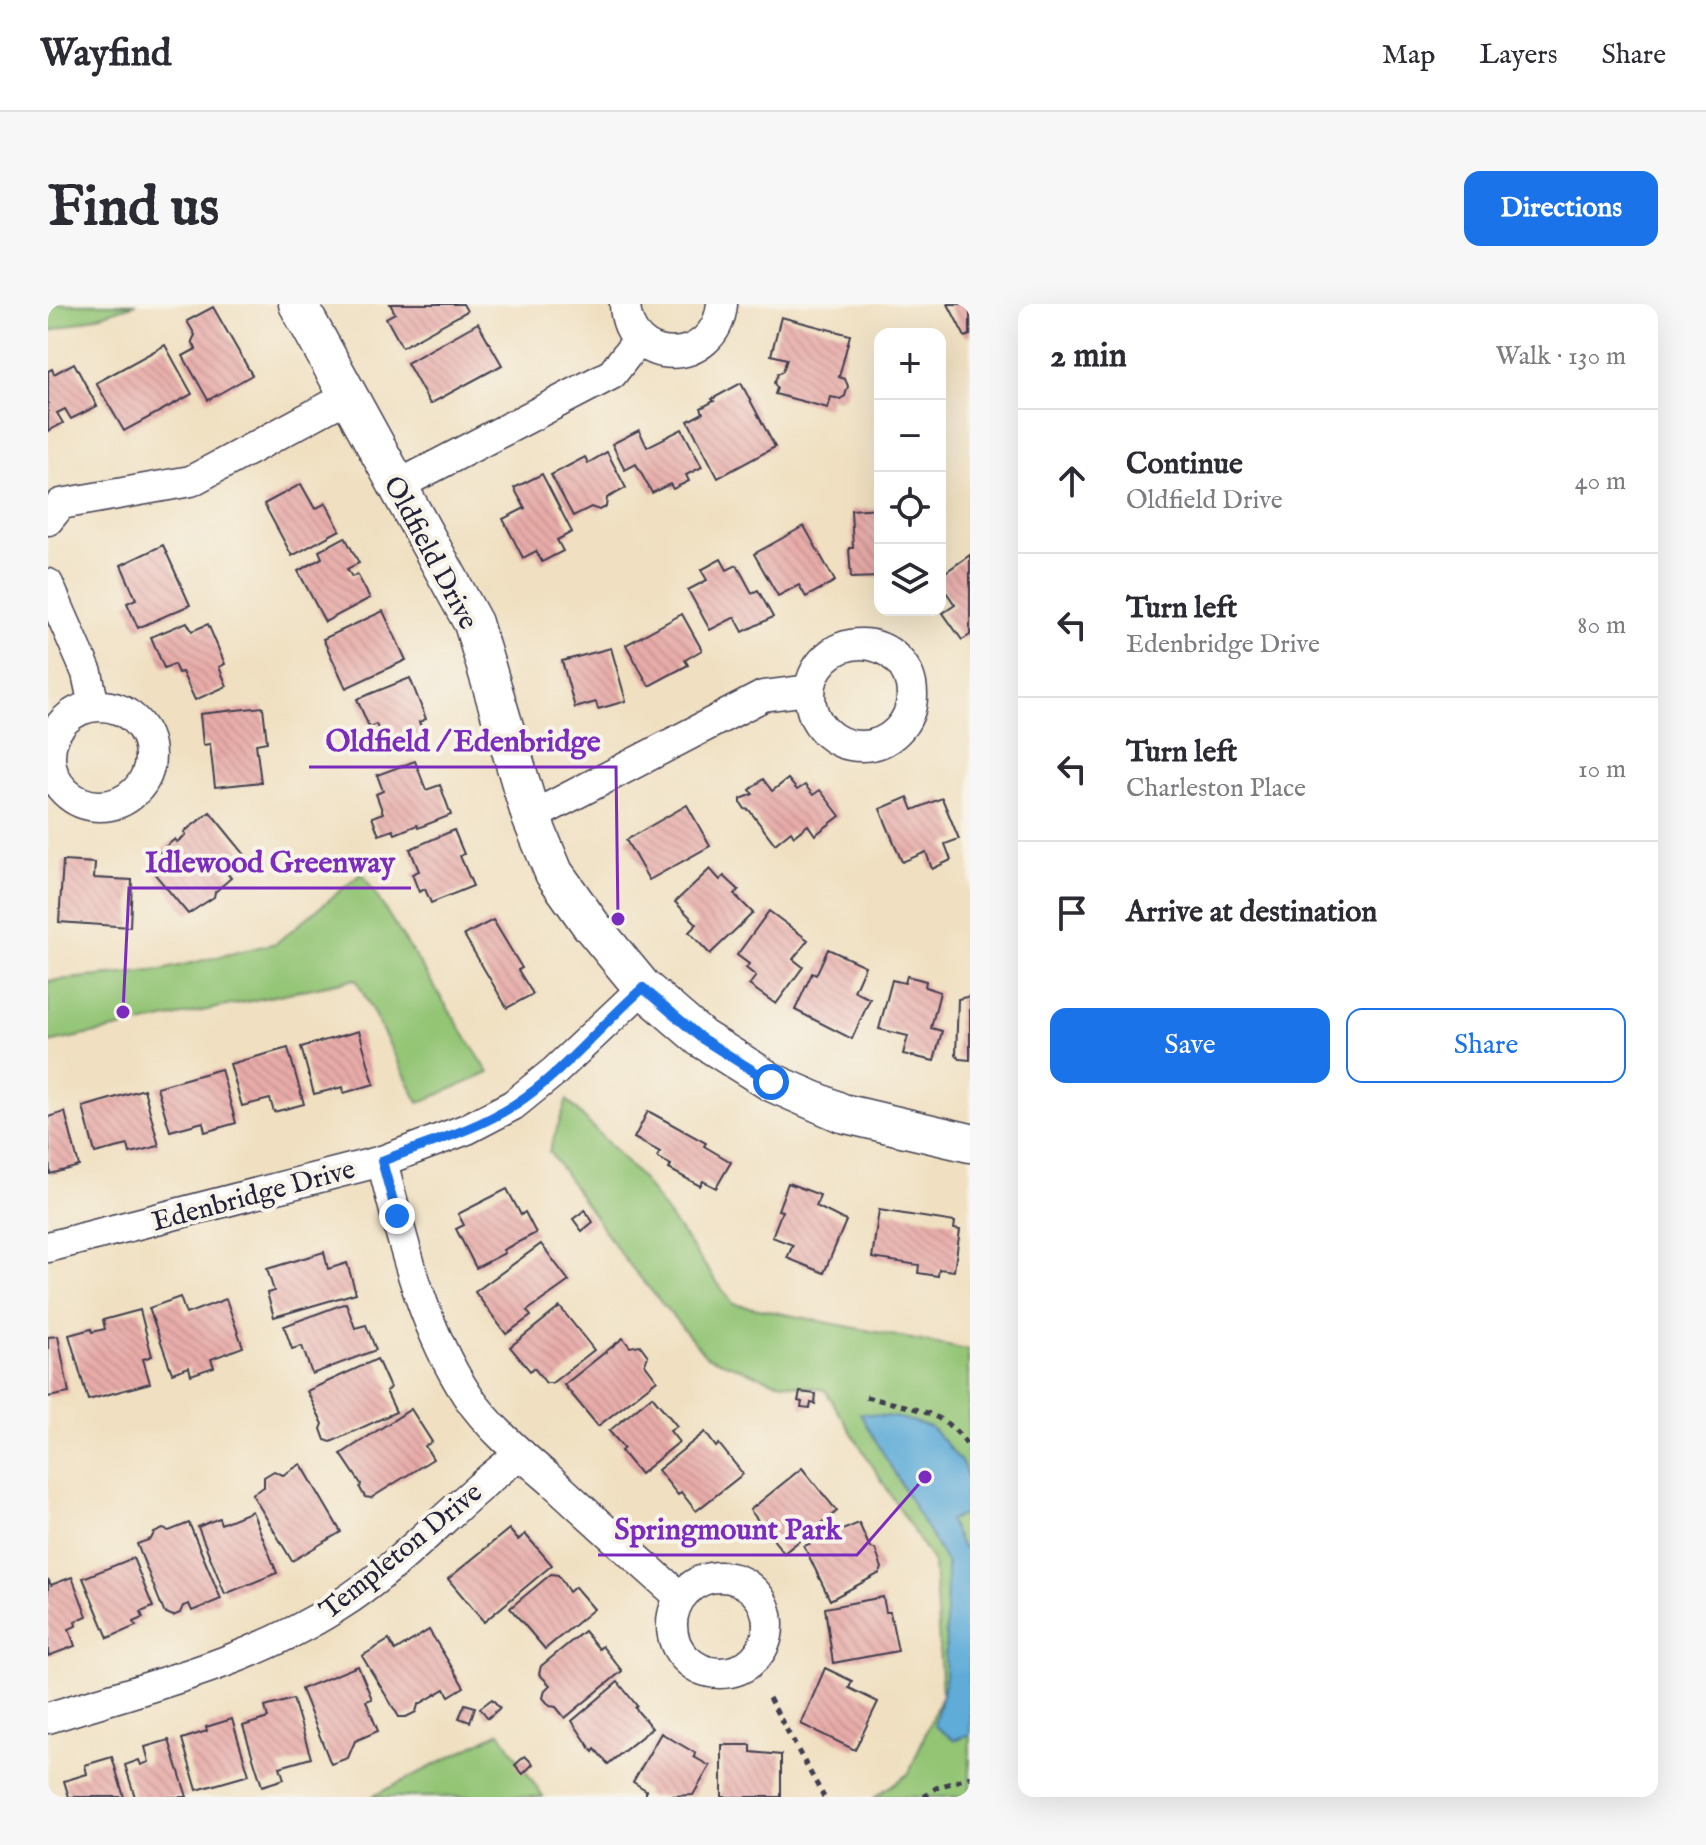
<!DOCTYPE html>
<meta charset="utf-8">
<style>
:root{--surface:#fff;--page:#f7f7f7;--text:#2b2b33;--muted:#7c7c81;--line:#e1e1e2;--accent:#1a73e8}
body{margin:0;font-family:"IM FELL English",serif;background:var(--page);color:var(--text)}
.controls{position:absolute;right:24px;top:24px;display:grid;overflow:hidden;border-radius:16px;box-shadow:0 8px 32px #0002}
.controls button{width:72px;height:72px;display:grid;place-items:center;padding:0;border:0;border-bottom:2px solid var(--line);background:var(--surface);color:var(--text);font:40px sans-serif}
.stop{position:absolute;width:24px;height:24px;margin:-18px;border:6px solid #1a73e8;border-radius:50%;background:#fff}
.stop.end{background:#1a73e8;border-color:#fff;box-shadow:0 2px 8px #0008}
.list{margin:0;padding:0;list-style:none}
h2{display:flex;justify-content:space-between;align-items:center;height:104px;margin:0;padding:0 32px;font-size:34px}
h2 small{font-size:26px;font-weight:400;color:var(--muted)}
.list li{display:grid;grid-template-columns:52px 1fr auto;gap:24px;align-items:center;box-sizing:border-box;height:144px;padding:0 32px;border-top:2px solid var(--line)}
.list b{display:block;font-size:30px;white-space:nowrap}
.list p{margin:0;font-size:26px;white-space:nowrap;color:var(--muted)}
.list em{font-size:26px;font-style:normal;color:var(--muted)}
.actions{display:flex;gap:16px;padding:24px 32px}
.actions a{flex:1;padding:18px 0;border:2px solid var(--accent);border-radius:16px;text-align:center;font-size:28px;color:var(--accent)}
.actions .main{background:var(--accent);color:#fff}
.icon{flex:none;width:44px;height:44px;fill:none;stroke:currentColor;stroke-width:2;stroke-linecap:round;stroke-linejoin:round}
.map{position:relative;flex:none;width:922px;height:1493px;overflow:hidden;border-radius:16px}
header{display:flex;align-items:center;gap:48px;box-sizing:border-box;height:112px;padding:0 40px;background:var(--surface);border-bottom:2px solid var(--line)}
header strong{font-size:38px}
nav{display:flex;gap:44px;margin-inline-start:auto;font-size:28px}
.intro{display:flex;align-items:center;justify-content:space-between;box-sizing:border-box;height:192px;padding:0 48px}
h1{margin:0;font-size:56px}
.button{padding:20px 36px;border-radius:16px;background:var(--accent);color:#fff;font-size:28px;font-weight:700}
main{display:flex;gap:48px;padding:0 48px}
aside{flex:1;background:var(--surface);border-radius:16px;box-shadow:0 8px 32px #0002}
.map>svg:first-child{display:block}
.park{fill:#93c575;stroke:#5a7458;stroke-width:2}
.water{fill:#5facd8;stroke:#40678a;stroke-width:2}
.building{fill:url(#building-back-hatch)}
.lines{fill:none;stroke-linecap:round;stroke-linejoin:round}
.minor-casing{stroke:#413e4f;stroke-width:33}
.tertiary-casing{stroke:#413e4f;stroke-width:41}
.path{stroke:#413e4f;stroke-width:5;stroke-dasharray:6 6;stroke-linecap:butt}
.minor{stroke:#fff;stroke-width:30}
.tertiary{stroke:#fff;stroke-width:38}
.route{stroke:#1a73e8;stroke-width:10}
.labels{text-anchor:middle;stroke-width:8;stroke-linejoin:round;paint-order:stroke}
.street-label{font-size:28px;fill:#22223b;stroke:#f7f3e8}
.leader{fill:none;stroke:#7b2cbf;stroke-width:3}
.callout-dot{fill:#7b2cbf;stroke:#f7f3e8;stroke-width:3}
.callout-label{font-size:30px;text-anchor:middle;font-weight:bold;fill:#7b2cbf;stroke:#f7f3e8;stroke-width:8;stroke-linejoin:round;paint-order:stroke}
</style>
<header>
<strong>Wayfind</strong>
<nav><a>Map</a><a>Layers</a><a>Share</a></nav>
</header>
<div class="intro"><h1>Find us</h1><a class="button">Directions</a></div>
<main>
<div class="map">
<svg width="922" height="1493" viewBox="0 0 922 1493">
<defs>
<pattern id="building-back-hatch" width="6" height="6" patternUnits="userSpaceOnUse" patternTransform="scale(2)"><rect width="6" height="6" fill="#e7aba8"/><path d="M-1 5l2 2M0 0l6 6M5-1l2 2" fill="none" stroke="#c69392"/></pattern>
</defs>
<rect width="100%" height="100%" fill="#f7f3e8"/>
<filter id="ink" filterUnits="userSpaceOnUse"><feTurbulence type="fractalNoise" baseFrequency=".0125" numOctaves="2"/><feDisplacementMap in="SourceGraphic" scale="16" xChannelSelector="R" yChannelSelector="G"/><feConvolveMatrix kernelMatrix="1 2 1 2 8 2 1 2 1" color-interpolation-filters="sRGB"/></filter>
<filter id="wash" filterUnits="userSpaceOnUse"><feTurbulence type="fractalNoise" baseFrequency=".006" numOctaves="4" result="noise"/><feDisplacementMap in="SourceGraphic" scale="32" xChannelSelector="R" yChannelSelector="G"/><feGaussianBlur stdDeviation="1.8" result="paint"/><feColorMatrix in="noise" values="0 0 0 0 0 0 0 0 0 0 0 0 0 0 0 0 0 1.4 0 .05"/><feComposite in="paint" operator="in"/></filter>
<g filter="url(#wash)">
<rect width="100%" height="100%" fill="#f0e0c1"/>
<g class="park">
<path d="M0,0H88L0,28Z"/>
<path d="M314,569L441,769L371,799L308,675L0,739V677L114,666L228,639Z"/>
<path d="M519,796L594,875L685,1000L920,1046L922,1493H827L861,1469L894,1390L886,1260L777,1086L725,1077L658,1052L574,952L501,847Z"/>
<path d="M452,1428L495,1493H323Z"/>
</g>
<path class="water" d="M812,1109L852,1114L883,1123L913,1157L922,1179V1209L901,1216L914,1244L922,1243V1430L906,1436L886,1421L897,1379L899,1260Z"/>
<g id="blocks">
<g class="building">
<path d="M342,0H415L419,7L354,43L338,14L347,9Z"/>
<path d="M900,0H922V31L917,33Z"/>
<path d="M165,3L204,71L160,96L135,52L148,45L144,37L147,31L139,17Z"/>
<path d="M733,13L802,31L791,73L797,75L800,82L797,92L792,95L783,93L780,104L727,90L729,84L726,79L730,70L735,67L739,55L723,51Z"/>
<path d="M430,19L454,61L382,100L359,59Z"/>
<path d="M117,41L144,90L76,127L48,79Z"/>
<path d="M26,59L49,102L23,115L17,105L9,109L15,119L0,127V67L4,65L6,70Z"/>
<path d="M693,79L727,143L670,174L640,117L655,109L653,104L666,97L664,95Z"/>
<path d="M634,125L654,163L638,171L641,177L625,185L622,180L604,189L588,160L577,166L564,140L591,126L599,143Z"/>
<path d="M559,148L578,184L559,194L558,203L551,206L543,203L525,212L503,171L537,153L540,159Z"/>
<path d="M494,170L524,228L509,236L515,247L494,258L488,247L475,254L455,215L477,204L466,184Z"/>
<path d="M253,180L267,205L278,199L292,226L244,252L216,200Z"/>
<path d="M832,204V273L803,274L801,244H805L803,206Z"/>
<path d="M756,222L787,277L758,293L751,281L730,292L706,250Z"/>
<path d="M297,233L311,259L299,265L304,273L309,270L322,294L277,318L250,267L274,254L271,247Z"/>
<path d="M115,241L142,301L90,324L79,299L88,295L73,261Z"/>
<path d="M922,251V331L914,336L895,309L907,301L892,279V272Z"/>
<path d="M673,255L679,266L689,261L704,289L710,286L725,313L695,328L687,313L662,326L640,286L659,276L653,266Z"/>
<path d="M335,307L358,356L298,384L275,335Z"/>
<path d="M634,310L654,346L637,356L640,361L601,382L578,341Z"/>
<path d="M139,318L144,327L160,320L177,360L171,363L179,382L147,396L134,368L130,369L126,360L116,364L103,333Z"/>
<path d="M563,344L578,397L550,405L548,398L527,404L514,357Z"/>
<path d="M362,374L378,415L371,418L379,436L340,451L328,420L321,423L309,395Z"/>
<path d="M215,403L219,438L208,440L213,478L167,483L162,440L155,441L152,410Z"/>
<path d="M367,457L378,486L392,481L403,511L370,524L369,521L347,530L345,526L331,531L324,513L335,509L328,490L335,487L329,471Z"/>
<path d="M715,475L724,487L740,475L749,486L757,481L765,491L772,486L792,512L767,531L760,521L746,532L743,527L727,540L701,506L697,505L693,499V495L705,490L702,486Z"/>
<path d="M860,493L865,506L894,494L911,535L897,540L903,556L884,565L878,548L854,558L832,505Z"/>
<path d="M639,501L662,542L601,576L578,536Z"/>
<path d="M162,508L198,552L178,568L183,574L167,588L166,593L140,610L100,562L112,552L110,549L127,535L129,538L138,531L136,528Z"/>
<path d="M406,526L416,550L412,552L425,582L383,599L377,585L371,588L364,570L371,567L362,545Z"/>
<path d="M15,557L47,559L46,574L84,576L82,623L11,618Z"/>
<path d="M662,565L672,576L676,572L691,586L686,590L705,609L662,650L641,628L649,620L627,598Z"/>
<path d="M721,607L760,636L745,655L755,663L728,700L701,681L708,672L698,664L701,660L689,651Z"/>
<path d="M445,616L474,664L470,666L485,690L459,704L416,631Z"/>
<path d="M780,645L817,662L806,687L822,695L804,735L747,706L764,669L768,671Z"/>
<path d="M859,672L878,677L877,683L892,688L883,724L894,727L886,757L855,750L860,732L831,725L844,676L857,679Z"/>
<path d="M922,692V756L912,755L908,751L910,695Z"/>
<path d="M311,727L326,780L296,789L295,783L266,790L253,743Z"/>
<path d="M240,744L256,800L226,808L222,795L194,802L182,760Z"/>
<path d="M173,765L188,819L157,828L155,818L122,827L109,783Z"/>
<path d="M96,785L111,842L82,849L80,841L47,849L35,803Z"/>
<path d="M600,807L658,839L656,842L683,858L668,884L655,877L652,882L621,865L623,861L609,853L612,848L586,834Z"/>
<path d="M17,808L31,862L2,870L0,813Z"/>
<path d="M740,879L772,891L768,902L798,917L776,969L739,954L745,941L724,933L734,907L730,906Z"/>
<path d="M459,885L473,911L477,908L488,929L455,946L457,949L428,964L408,925L416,921L410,910Z"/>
<path d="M537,906L545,918L534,927L525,915Z"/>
<path d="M831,906L907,918L906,925L912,926L906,967L891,965L890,972L870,969L871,961L824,954Z"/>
<path d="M493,940L521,977L479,1007L483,1012L458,1030L427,988Z"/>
<path d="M276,948L280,965L299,959L308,989L226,1013L219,989L226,987L219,965Z"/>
<path d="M132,993L138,1010L178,995L195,1043L163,1055L166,1063L143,1071L141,1063L124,1069L101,1004Z"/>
<path d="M298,999L307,1024L318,1021L328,1046L264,1070L254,1042L244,1045L236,1022Z"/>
<path d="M512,1003L546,1046L504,1079H498L486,1064L482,1067L462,1043Z"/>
<path d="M92,1006L104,1052L95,1055L102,1079L40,1096L21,1031L43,1025L44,1028L57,1025L55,1016Z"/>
<path d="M10,1032L21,1089L0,1093V1033Z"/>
<path d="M575,1034L582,1043L592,1041L600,1052L597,1060L609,1076L550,1122L516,1081Z"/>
<path d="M329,1055L342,1084L338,1087L348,1108L283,1138L277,1136L273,1125L275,1120L259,1087Z"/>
<path d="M752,1088L768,1090L767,1100L763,1099L762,1104L753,1103L754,1098L750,1097Z"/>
<path d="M604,1092L629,1122L622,1127L631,1138L592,1170L573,1147L576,1144L561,1127Z"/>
<path d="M363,1105L384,1138L377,1142L385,1155L323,1194L317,1193L312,1184L313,1180L293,1150Z"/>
<path d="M657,1128L668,1143L671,1140L695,1170L648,1207L633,1188L630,1191L610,1166Z"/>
<path d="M253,1160L293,1228L244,1257L204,1190L216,1183V1173L226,1167L235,1171Z"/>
<path d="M754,1164L789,1207L736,1249L702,1206Z"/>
<path d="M204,1207L229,1269L177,1290L150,1223L171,1214L173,1220Z"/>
<path d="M141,1219L173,1295L144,1307L141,1300L135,1302L132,1309L125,1312L116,1308L89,1240L103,1235L106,1229L115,1225L121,1227Z"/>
<path d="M811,1219L822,1244L827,1245L834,1264L832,1269L782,1296L756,1242Z"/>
<path d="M461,1225L470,1236L477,1230L504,1261L436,1318L400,1275Z"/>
<path d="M85,1254L105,1303L93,1308L95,1314L86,1318L88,1322L60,1334L35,1274Z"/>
<path d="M503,1270L510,1271L521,1288L527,1283L546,1305L497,1345L462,1304Z"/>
<path d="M24,1273L39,1312L27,1317L28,1322L21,1325L27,1342L0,1352V1275L3,1281Z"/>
<path d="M835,1293L838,1308H842L850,1347L785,1359L777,1304Z"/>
<path d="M381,1326L416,1383L401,1392L397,1385L370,1401L368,1408L358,1413H351L314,1352L341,1336L347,1347Z"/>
<path d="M536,1327L551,1345L554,1342L574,1367L517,1414L508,1403L502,1402L495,1394L497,1386L502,1381L491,1370L493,1362Z"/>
<path d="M310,1362L324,1395L318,1397L330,1427L307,1437L300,1454L283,1460L253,1385Z"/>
<path d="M777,1364L804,1377L801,1384L830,1398L807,1446L753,1420Z"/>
<path d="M570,1378L589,1402L587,1404L604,1424L560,1460L547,1445L545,1448L524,1417Z"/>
<path d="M245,1395L263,1454L232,1463L236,1475L214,1482L195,1422L220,1414L217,1403Z"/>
<path d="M444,1395L452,1404L440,1414L432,1404Z"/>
<path d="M417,1400L427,1403L422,1418L411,1414Z"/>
<path d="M184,1415L201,1471L149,1486L134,1435L159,1427L158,1423Z"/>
<path d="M613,1429L647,1449L646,1453L662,1462L645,1491L598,1493V1486L585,1478Z"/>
<path d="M121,1436L139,1493H87L77,1461L91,1456L93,1461L101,1458L97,1443Z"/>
<path d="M674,1441H703V1448L733,1451V1493H674Z"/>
<path d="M477,1452L485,1460L475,1470L467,1461Z"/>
<path d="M64,1453L76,1493H21L16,1477L39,1470L37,1461Z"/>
</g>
</g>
</g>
<g filter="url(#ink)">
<use href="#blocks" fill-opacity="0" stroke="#413e4f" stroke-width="2"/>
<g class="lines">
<g class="minor-casing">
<g id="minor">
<path d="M577,0C579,65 668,65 674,0"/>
<path d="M349,182L564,70L590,36"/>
<path d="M0,216L13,200L143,177L301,92"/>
<path d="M0,280L39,369L46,402"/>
<circle cx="813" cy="391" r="51"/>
<circle cx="52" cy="452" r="50"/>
<path d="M483,513L715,392L761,386"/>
<path d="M334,857C355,938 373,1020 419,1091C441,1124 475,1152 505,1178C547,1217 589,1255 632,1293"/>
<path d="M0,943L334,857L419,825L465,801L507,767L595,684"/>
<circle cx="672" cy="1321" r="48"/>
<path d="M0,1414C98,1383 202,1359 290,1302C357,1260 409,1196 473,1150"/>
</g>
</g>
<g class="tertiary-casing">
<path id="tertiary" d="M250,0L425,319L483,513L506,569L543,621L595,684L653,734L723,778L794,809L922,839"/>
</g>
<g class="path">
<path d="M818,1093C858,1103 902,1106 922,1147"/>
<path d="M721,1394L776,1493"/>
<path d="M876,1493L888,1484L922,1473"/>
</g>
<use href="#minor" class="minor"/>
<use href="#tertiary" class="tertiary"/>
</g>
</g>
<g class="lines" filter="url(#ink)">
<path class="route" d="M349,912L334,857C377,840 426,827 466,801C514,770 552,722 595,684L653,734L723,778"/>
</g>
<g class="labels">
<g class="street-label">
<text transform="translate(384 248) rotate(62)" y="10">Oldfield Drive</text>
<text transform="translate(205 890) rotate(-15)" y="10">Edenbridge Drive</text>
<text transform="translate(352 1246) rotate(-39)" y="10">Templeton Drive</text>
</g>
</g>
<path class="leader" d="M570 615L568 463H261M75 708L81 584H363M877 1173L809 1251H550"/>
<g class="callout-dot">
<circle cx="570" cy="615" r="8"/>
<circle cx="75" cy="708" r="8"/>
<circle cx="877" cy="1173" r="8"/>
</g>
<g class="callout-label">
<text x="415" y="447">Oldfield / Edenbridge</text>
<text x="222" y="568">Idlewood Greenway</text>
<text x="680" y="1235">Springmount Park</text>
</g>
</svg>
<div class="controls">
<button>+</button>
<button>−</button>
<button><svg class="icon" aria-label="locate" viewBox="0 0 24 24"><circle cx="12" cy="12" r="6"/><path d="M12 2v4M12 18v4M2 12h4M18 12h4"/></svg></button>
<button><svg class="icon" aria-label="layers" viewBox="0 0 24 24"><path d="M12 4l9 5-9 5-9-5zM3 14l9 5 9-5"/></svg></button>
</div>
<div class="stop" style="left:723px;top:778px"></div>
<div class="stop end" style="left:349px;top:912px"></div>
</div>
<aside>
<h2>2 min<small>Walk · 130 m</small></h2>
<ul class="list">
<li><svg class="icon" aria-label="ahead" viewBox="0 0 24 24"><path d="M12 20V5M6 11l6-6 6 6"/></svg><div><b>Continue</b><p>Oldfield Drive</p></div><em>40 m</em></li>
<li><svg class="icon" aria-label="left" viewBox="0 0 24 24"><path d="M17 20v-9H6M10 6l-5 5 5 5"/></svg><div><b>Turn left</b><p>Edenbridge Drive</p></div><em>80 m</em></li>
<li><svg class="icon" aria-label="left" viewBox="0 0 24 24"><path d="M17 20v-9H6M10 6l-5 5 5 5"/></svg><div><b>Turn left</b><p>Charleston Place</p></div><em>10 m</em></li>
<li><svg class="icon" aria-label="arrive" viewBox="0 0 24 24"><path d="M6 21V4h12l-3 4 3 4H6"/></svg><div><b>Arrive at destination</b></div></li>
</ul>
<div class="actions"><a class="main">Save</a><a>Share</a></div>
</aside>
</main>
